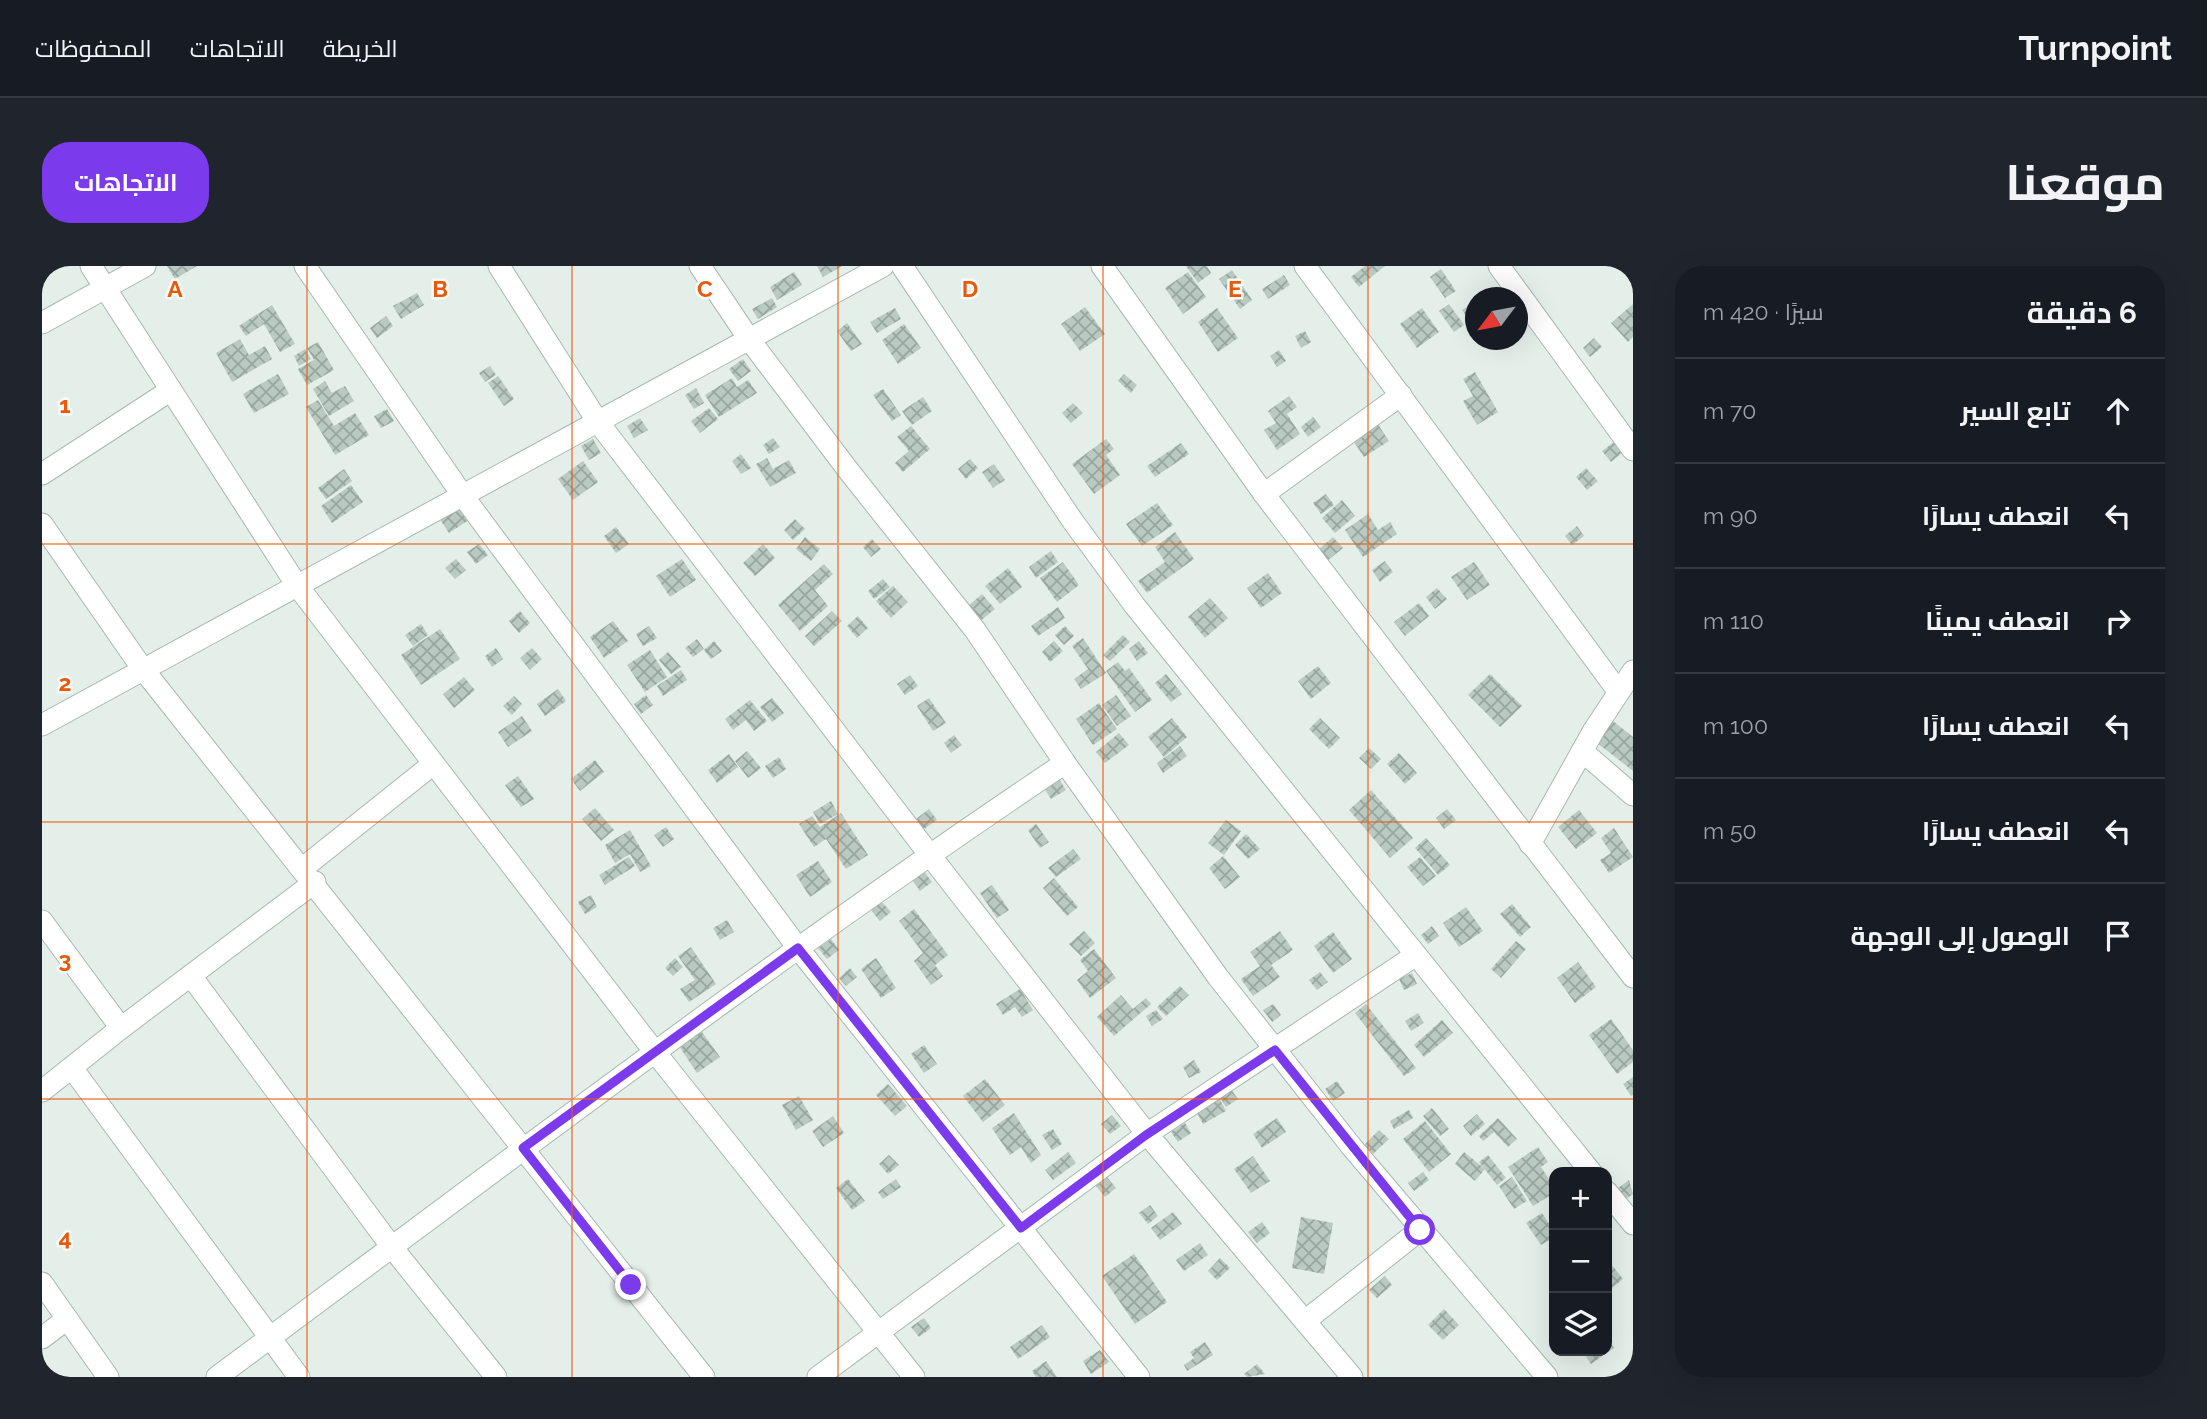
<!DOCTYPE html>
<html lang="ar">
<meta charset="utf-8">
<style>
:root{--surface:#171b24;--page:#20242c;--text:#f1f3f6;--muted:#9ea1a6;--line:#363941;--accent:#7c3aed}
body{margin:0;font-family:Raleway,Cairo,sans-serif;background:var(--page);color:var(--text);direction:rtl}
.controls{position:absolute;right:21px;bottom:21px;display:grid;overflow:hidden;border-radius:14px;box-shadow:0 7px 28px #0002}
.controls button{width:63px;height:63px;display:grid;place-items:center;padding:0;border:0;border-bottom:2px solid var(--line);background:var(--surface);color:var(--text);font:35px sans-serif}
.compass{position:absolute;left:1423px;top:21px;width:63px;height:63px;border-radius:50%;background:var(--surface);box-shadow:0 7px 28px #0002;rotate:238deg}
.stop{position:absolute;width:21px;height:21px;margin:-16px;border:5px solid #7c3aed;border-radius:50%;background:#fff}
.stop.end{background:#7c3aed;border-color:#fff;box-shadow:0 2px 7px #0008}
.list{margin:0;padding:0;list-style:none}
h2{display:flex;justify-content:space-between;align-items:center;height:91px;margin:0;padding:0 28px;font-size:30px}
h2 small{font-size:23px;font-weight:400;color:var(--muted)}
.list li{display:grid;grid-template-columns:46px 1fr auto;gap:21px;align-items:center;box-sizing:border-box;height:105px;padding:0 28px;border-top:2px solid var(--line)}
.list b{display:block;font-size:26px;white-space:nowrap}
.list em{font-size:23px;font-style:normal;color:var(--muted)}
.icon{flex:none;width:38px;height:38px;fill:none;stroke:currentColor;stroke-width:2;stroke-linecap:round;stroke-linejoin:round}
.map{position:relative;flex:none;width:1591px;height:1111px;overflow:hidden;direction:ltr;border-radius:28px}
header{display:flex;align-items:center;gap:42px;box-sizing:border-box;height:98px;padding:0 35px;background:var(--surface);border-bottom:2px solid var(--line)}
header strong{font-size:33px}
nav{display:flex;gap:38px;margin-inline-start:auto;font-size:24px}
.intro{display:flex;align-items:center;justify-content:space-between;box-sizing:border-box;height:168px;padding:0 42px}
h1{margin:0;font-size:49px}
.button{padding:18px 32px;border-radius:28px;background:var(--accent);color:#fff;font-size:24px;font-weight:700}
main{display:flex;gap:42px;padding:0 42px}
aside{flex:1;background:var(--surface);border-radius:28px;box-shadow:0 7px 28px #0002}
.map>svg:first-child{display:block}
.building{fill:url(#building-cross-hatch)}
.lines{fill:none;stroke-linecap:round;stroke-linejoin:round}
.street-casing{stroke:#a7b8b1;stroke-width:23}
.street{stroke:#fff;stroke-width:21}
.route{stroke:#7c3aed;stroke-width:9}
.grid{fill:none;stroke:#e8590c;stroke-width:2;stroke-opacity:0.55}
.grid-label{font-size:23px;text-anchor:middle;font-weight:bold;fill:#e8590c;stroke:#f7fbf8;stroke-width:5;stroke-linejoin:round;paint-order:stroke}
</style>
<header>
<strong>Turnpoint</strong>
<nav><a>الخريطة</a><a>الاتجاهات</a><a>المحفوظات</a></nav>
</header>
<div class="intro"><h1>موقعنا</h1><a class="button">الاتجاهات</a></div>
<main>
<aside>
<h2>6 دقيقة<small>سيرًا · 420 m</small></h2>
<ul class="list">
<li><svg class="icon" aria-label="ahead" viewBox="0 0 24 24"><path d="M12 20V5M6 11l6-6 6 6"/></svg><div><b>تابع السير</b></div><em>70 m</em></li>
<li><svg class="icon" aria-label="left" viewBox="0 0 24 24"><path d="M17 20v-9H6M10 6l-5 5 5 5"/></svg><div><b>انعطف يسارًا</b></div><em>90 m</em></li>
<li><svg class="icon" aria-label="right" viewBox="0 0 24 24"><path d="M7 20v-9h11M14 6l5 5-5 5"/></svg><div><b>انعطف يمينًا</b></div><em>110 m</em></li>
<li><svg class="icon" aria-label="left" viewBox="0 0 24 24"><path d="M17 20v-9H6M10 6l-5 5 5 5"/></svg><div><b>انعطف يسارًا</b></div><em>100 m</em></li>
<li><svg class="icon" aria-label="left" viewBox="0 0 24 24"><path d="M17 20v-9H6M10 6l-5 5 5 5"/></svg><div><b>انعطف يسارًا</b></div><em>50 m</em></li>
<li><svg class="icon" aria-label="arrive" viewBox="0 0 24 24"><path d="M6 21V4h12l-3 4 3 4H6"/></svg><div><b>الوصول إلى الوجهة</b></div></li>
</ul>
</aside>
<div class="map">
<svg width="1591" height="1111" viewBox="0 0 1591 1111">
<defs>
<pattern id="building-cross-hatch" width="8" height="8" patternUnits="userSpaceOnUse" patternTransform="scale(1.75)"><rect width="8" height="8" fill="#bacac3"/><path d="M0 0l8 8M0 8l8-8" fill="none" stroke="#97a69f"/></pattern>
</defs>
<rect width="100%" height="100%" fill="#e5efea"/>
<g class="building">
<path d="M125,0H155L133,13Z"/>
<path d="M775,0H800L781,11Z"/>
<path d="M1144,0H1165L1169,7L1156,17Z"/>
<path d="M1323,0H1343L1317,21L1309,11Z"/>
<path d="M1399,3L1414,25L1403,32L1388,11Z"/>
<path d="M1190,4L1210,34L1198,43L1177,13Z"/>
<path d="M752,6L760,19L735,34L728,21Z"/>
<path d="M1146,6L1164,31L1141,48L1123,22Z"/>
<path d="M1242,9L1248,19L1226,33L1220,23Z"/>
<path d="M375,27L382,39L359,53L351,40Z"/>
<path d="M730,32L735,41L716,53L710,43Z"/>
<path d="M1434,36V64L1420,44Z"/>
<path d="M1407,38L1422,59L1412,66L1397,45Z"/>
<path d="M1591,38V71L1586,76L1569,57Z"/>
<path d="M230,39L253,78L238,86L222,58L204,70L197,60L215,48L220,55L216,48Z"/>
<path d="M1043,41L1063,68L1038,85L1019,58Z"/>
<path d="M853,42L859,53L835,67L828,56Z"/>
<path d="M1175,42L1196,72L1176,86L1156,56Z"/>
<path d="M1380,42L1397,66L1375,82L1358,58Z"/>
<path d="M344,50L351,60L335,72L328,62Z"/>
<path d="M805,57L820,78L809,85L795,65Z"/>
<path d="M862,58L879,82L856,98L840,74Z"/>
<path d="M1263,65L1269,76L1259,82L1253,70Z"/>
<path d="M1552,72L1560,81L1548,91L1541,82Z"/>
<path d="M198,73L207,89L223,80L230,93L190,116L174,87Z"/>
<path d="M276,76L292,104L265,119L256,103L272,94L265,82Z"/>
<path d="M263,83L269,93L257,100L252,90Z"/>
<path d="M1237,84L1244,95L1235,101L1228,90Z"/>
<path d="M701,93L709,105L696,115L687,103Z"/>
<path d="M448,100L454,109L443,116L437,107Z"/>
<path d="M1433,106L1456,146L1435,159L1421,135L1431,130L1421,113Z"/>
<path d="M236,108L247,128L212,147L201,128Z"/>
<path d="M1082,108L1095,119L1089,127L1076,115Z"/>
<path d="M456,110L472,133L462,140L446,117Z"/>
<path d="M690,112L695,121L706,114L715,127L677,151L663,129Z"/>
<path d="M283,115L290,127L303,120L312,135L287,150L271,123Z"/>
<path d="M654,122L662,137L652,143L643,129Z"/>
<path d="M841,123L859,149L850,155L831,129Z"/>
<path d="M1247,130L1255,141L1245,148L1258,168L1235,184L1222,164L1234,157L1226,145Z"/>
<path d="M881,131L890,145L870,159L860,145Z"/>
<path d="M276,134L292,160L313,147L327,169L293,189L264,141Z"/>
<path d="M1031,137L1041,147L1029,157L1020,147Z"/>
<path d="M667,142L676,153L658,167L649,155Z"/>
<path d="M1325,142L1347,175L1322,191L1300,158Z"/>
<path d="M345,143L352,155L339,162L332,150Z"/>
<path d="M1271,151L1279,161L1266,171L1259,161Z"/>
<path d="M598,152L606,164L592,172L585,160Z"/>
<path d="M869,160L888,183L861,206L853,197L867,185L855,171Z"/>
<path d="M731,172L738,181L727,188L721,179Z"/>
<path d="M551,173L559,187L547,194L539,180Z"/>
<path d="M1064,173L1072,183L1064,189L1078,209L1052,228L1030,198Z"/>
<path d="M1572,176L1581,186L1569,196L1560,185Z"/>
<path d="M1139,177L1147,188L1113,211L1105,200Z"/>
<path d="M699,188L709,202L699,208L690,195Z"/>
<path d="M725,192L731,203L747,194L754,207L728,221L714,198Z"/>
<path d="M928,193L936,202L924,213L916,203Z"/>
<path d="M541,195L556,216L531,234L516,213Z"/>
<path d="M952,198L963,214L951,222L940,206Z"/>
<path d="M1544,202L1556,215L1545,224L1534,211Z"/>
<path d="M302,203L310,215L284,233L276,222Z"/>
<path d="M309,219L321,236L290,257L279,240Z"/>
<path d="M1284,228L1292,239L1279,248L1271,237Z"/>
<path d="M1300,234L1313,250L1293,267L1280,252Z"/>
<path d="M416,236L427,254L407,267L395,249Z"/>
<path d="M1115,237L1131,259L1100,280L1084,258Z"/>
<path d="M1326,248L1336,264L1348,256L1355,268L1321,291L1303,264Z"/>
<path d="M753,253L763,263L751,274L742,264Z"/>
<path d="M1535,260L1542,270L1530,279L1523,270Z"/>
<path d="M574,261L587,278L574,287L562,270Z"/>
<path d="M1133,266L1152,293L1105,327L1096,315L1123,296L1113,281Z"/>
<path d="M763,271L778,283L769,295L754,283Z"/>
<path d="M1291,271L1301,282L1285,295L1276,284Z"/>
<path d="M830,273L839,283L829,291L821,281Z"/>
<path d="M437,278L446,289L434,298L425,286Z"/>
<path d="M721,278L733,292L713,310L701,297Z"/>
<path d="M1009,285L1016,296L994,312L987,301Z"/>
<path d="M414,293L424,304L413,313L403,302Z"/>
<path d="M640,293L654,314L628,331L614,310Z"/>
<path d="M1343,295L1351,306L1338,316L1330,304Z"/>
<path d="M1021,296L1037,319L1015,336L998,312Z"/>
<path d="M1432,296L1448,319L1425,334L1409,311Z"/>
<path d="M782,298L791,308L773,324L786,340L758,365L736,339Z"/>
<path d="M966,302L980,321L958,338L943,320Z"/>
<path d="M1226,307L1240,327L1219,342L1205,322Z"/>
<path d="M841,313L848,321L832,333L826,325Z"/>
<path d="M851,320L866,336L849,352L834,335Z"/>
<path d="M1395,322L1405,333L1393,343L1384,331Z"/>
<path d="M940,328L953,343L937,356L925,341Z"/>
<path d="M1168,332L1186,352L1163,372L1146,351Z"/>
<path d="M1377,337L1387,350L1363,370L1352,356Z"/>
<path d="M1016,341L1023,352L996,370L989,360Z"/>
<path d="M478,345L488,357L477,367L467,355Z"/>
<path d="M790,345L800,355L772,380L763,370Z"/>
<path d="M816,350L826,362L815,372L805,360Z"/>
<path d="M571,355L586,375L562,392L548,371Z"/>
<path d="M379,358L386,369L371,380L363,369Z"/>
<path d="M607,360L615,372L601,380L594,368Z"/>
<path d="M1023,360L1032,370L1022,379L1013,369Z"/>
<path d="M398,363L418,393L379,419L359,389Z"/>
<path d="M1081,369L1088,376L1068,395L1061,389Z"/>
<path d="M1041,372L1064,407L1039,423L1032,413L1046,403L1030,380Z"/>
<path d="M655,373L662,383L651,391L643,382Z"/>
<path d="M672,375L680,385L669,393L662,384Z"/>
<path d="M1012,375L1021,385L1008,396L1000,386Z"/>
<path d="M1097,375L1106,387L1095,395L1087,383Z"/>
<path d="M454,382L461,393L450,401L443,390Z"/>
<path d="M490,382L500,393L488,404L478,392Z"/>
<path d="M608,384L625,411L603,426L585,399Z"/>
<path d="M626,386L639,401L629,408L617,394Z"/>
<path d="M1076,396L1083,405L1087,402L1110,434L1093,446L1064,405Z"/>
<path d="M1276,400L1289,417L1269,433L1256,415Z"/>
<path d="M639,404L645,414L621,430L615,420Z"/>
<path d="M1124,408L1140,428L1129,436L1113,417Z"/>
<path d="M1448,408L1480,440L1458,461L1426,429Z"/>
<path d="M868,409L876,420L863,429L855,418Z"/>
<path d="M422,411L433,424L412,442L401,428Z"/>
<path d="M516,423L524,435L503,450L495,438Z"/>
<path d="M604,429L611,439L599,448L592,438Z"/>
<path d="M1074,429L1089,450L1075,460L1060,439Z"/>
<path d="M472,430L480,438L470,449L461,440Z"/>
<path d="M730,432L742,447L730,456L718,441Z"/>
<path d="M887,432L904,457L891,465L875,440Z"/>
<path d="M708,434L725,455L712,465L704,454L691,464L683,453Z"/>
<path d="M1057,437L1075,463L1051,479L1034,453Z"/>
<path d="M480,450L490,465L466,481L456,466Z"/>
<path d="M1130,452L1145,471L1122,491L1106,471Z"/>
<path d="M1278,452L1298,472L1287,483L1267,463Z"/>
<path d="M1571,455L1591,471V505L1554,476Z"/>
<path d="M1077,467L1087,479L1063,497L1054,486Z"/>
<path d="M912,469L920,479L909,487L902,477Z"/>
<path d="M1138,480L1145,490L1121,507L1115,497Z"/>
<path d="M1327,482L1339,493L1329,503L1317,492Z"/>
<path d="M705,485L719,502L706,512L693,495Z"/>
<path d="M1357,487L1375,507L1363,518L1345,498Z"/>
<path d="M687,488L696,501L675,517L666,504Z"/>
<path d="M737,491L744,503L731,512L723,500Z"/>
<path d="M553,494L562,506L538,525L529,513Z"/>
<path d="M476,510L492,533L479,541L463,519Z"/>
<path d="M1017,513L1024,524L1009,533L1002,522Z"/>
<path d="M1329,524L1371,572L1348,592L1307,544Z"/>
<path d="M789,535L796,548L778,558L771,546Z"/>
<path d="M553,542L572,564L559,575L540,553Z"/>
<path d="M887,543L895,554L882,563L874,553Z"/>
<path d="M1405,543L1414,554L1402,563L1394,552Z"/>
<path d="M1537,544L1555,567L1534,583L1516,561Z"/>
<path d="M799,547L826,589L804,603L784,573L772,581L757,558L770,550L778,561Z"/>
<path d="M1184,554L1199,565L1182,589L1166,577Z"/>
<path d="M994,558L1007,576L998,582L986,564Z"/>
<path d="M624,561L632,573L621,581L612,569Z"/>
<path d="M1572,562L1591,591L1567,607L1558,594L1569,587L1559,572Z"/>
<path d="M588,564L609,600L598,606L588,588L573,597L563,579Z"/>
<path d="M1204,568L1218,583L1206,593L1193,579Z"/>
<path d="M1384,572L1408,599L1396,609L1373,582Z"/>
<path d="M1031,583L1039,593L1014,611L1006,602Z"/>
<path d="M1181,590L1198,611L1183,623L1167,602Z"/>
<path d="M587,591L593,600L563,619L557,609Z"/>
<path d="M1378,591L1394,610L1381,620L1365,601Z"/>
<path d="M776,595L790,616L768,631L754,609Z"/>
<path d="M882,605L890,616L878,625L870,614Z"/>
<path d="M1012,612L1036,641L1025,650L1001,622Z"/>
<path d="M950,619L967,644L955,652L938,627Z"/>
<path d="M549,629L555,641L543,648L536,636Z"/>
<path d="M838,634L849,646L838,655L828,643Z"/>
<path d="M1470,638L1489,661L1478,671L1458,648Z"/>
<path d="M1424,641L1441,665L1417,681L1401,657Z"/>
<path d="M872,643L906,689L893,699L901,710L889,719L872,695L881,687L857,655Z"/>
<path d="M685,654L692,666L678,674L671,662Z"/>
<path d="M1390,660L1397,670L1386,678L1379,669Z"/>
<path d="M1042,665L1053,677L1039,690L1027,678Z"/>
<path d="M1238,665L1251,684L1229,699L1238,711L1211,730L1199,713L1218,700L1208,686Z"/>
<path d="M1291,666L1310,693L1291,707L1272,680Z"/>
<path d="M789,673L797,684L785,693L776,682Z"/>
<path d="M1474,675L1484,683L1459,712L1449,703Z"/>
<path d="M649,681L674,718L647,736L638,723L653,714L636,690Z"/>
<path d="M1052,683L1074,712L1048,732L1035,714L1046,705L1038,694Z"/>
<path d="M633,692L641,701L631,710L623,702Z"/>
<path d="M834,692L854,722L839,732L819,703Z"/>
<path d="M1536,696L1554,721L1533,737L1515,712Z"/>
<path d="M808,702L815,711L804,720L797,712Z"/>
<path d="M1278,706L1286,716L1275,724L1267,714Z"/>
<path d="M1370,707L1375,718L1362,724L1357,713Z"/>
<path d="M1138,720L1147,729L1124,750L1115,741Z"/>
<path d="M978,723L991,744L980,751L973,741L961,749L954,738Z"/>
<path d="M1079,729L1091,743L1104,732L1109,738L1072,770L1055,751Z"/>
<path d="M1231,738L1239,749L1230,756L1221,744Z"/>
<path d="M1324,738L1374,802L1362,810L1313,747Z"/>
<path d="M1114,744L1121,753L1110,760L1104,750Z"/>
<path d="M1376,747L1382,757L1369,765L1363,755Z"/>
<path d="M1569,753L1591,784V796L1575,808L1547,769Z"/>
<path d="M1400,754L1411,767L1382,791L1372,779Z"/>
<path d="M657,762L678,791L655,807L635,777Z"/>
<path d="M882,779L895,798L882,807L869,788Z"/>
<path d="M1152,794L1159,806L1147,812L1141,801Z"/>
<path d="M1591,811V829L1589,830L1581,818Z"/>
<path d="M943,813L963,839L941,856L921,830Z"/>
<path d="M1295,815L1303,827L1291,835L1283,823Z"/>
<path d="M846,818L865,840L853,850L834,829Z"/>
<path d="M1188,822L1196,833L1184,841L1176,829Z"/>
<path d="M757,830L771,854L754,864L740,839Z"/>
<path d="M1177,832L1184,845L1161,858L1154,845Z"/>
<path d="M1390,842L1407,863L1398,870L1381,850Z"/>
<path d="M1367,844L1371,852L1352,863L1348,855Z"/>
<path d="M972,847L999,889L989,897L979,881L968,889L950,862Z"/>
<path d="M1435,848L1443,858L1429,870L1421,860Z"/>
<path d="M1070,849L1079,860L1068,868L1059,858Z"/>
<path d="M791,850L802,867L781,881L770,865Z"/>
<path d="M1235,852L1244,866L1220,882L1211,868Z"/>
<path d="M1456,852L1475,873L1466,881L1452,866L1441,875L1437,870Z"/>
<path d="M1383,855L1409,888L1387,906L1361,873Z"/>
<path d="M1143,857L1149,867L1136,876L1129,866Z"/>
<path d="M1011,863L1020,878L1010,884L1000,869Z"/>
<path d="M1337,864L1347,873L1331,888L1322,879Z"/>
<path d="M1496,881L1506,896L1499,901L1512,921V927L1491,940L1466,901Z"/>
<path d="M1026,886L1034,897L1011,914L1003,904Z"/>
<path d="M1422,886L1443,903L1433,915L1413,898Z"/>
<path d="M847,889L857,899L846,908L837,898Z"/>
<path d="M1446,889L1464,912L1455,919L1437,896Z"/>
<path d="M1211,890L1228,915L1209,927L1192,903Z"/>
<path d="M1381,906L1387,914L1372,925L1366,917Z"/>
<path d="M1065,911L1074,922L1063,931L1054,920Z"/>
<path d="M1470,911L1485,935L1472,943L1457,920Z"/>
<path d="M806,913L823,935L810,944L794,922Z"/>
<path d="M854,913L859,921L841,933L836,926Z"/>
<path d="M1587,914L1591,928L1584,933L1576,922Z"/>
<path d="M1108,939L1116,950L1106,958L1097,947Z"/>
<path d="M1131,946L1140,958L1118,974L1109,962Z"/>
<path d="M1500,947L1512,965V971L1499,979L1484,957Z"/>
<path d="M1259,951L1291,957L1282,1008L1250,1002Z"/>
<path d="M1220,956L1228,967L1215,977L1206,966Z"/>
<path d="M1158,977L1166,989L1142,1005L1134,994Z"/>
<path d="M1092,988L1125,1036L1093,1058L1060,1010Z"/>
<path d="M1178,992L1188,1002L1175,1014L1166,1005Z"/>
<path d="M1565,993L1581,1013L1565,1026Z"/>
<path d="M1343,1010L1350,1019L1335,1032L1327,1024Z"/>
<path d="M1402,1043L1417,1059L1401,1074L1386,1059Z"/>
<path d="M882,1052L889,1062L877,1071L869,1061Z"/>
<path d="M1000,1059L1008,1071L976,1093L968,1081Z"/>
<path d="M1565,1071L1572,1082L1549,1098L1541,1086L1565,1085Z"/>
<path d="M1163,1076L1171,1089L1145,1105L1142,1099L1152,1092L1148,1086Z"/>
<path d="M1058,1084L1067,1096L1049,1108L1041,1095Z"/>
<path d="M1004,1095L1015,1111H994L990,1105Z"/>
<path d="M1215,1098L1223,1108L1205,1111L1202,1108Z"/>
</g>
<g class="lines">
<g class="street-casing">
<g id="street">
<path d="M49,0L254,318L612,785L872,1111"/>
<path d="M263,0L421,230L756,682L1097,1111"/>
<path d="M457,0L556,156L887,588L1105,868L1310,1111"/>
<path d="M658,0L707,73L806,204L933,364L1023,497L1176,711L1309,880L1505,1111"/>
<path d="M860,0L1030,254L1093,340L1549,906"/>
<path d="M1060,0L1222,228L1591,711"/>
<path d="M1263,0L1576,425"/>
<path d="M1457,0L1591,184"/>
<path d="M0,57L103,0"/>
<path d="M0,208L129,124"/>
<path d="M1222,228L1359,129"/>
<path d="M0,258L100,402L662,1111"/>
<path d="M0,459L841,0"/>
<path d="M1540,485L1591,529"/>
<path d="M1488,578L1552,464L1591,405"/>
<path d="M261,602L391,498"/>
<path d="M0,655L79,762"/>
<path d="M149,710L349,980L454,1111"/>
<path d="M30,802L257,1111"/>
<path d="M0,825L79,762L273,616"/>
<path d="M1565,926L1591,958"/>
<path d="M0,1017L66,1111"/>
<path d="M1263,1055L1378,964"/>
<path d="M0,1072L25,1053"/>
<path d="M175,1111C456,903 733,691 1023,497"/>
<path d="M776,1111L1105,868L1374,689"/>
</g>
</g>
<use href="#street" class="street"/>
</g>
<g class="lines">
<path class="route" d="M589,1019L481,882L756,682L979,962L1104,869L1233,784L1378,964"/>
</g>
<path class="grid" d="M265,0V1111M530,0V1111M796,0V1111M1061,0V1111M1326,0V1111M0,278H1591M0,556H1591M0,833H1591"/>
<g class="grid-label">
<text x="133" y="31">A</text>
<text x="398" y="31">B</text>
<text x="663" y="31">C</text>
<text x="928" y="31">D</text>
<text x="1193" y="31">E</text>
<text x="23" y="147">1</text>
<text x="23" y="425">2</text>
<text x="23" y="702">3</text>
<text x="23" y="980">4</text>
</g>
</svg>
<div class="controls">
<button>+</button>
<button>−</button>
<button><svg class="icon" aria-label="layers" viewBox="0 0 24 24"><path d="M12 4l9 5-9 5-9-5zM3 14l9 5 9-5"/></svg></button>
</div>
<svg class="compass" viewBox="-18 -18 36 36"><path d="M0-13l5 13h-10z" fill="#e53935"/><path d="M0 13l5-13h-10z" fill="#9ea1a6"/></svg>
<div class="stop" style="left:1378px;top:964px"></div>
<div class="stop end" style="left:589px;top:1019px"></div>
</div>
</main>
